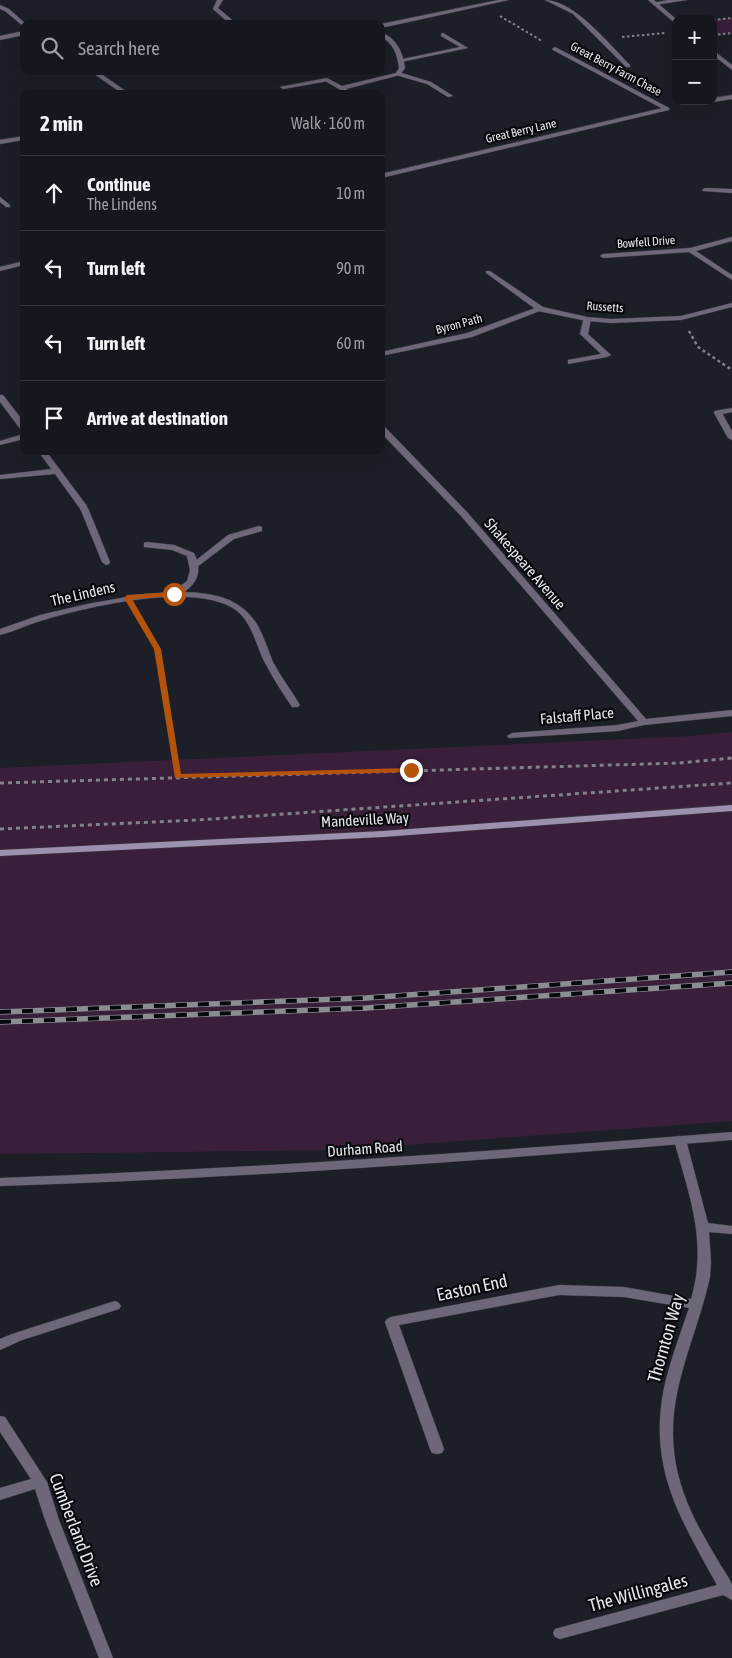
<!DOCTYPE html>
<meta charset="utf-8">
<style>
:root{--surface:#16171e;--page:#1f2027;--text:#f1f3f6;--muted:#9e9fa4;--line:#35363c}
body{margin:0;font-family:"Asap Condensed",sans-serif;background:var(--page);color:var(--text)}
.controls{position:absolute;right:15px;top:15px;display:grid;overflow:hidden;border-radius:10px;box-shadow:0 5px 20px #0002}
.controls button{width:45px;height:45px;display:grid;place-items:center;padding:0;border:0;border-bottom:1px solid var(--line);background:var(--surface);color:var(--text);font:25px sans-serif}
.stop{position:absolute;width:15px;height:15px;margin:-11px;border:4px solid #b45309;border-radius:50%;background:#fff}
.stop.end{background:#b45309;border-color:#fff;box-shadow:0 1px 5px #0008}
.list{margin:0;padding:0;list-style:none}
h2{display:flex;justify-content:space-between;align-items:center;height:65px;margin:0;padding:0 20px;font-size:21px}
h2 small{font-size:16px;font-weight:400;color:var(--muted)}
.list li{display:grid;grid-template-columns:32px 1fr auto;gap:15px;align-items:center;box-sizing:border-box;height:75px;padding:0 20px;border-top:1px solid var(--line)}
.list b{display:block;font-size:19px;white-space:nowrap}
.list p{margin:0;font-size:16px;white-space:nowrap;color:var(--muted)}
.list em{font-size:16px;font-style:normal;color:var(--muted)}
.icon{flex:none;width:28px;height:28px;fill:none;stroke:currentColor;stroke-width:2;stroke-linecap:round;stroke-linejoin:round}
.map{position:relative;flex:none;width:732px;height:1658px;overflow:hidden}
.search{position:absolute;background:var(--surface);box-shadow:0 5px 20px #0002;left:20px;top:20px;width:365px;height:55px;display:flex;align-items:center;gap:12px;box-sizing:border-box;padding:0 18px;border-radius:10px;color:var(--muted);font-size:19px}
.panel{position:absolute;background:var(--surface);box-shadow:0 5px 20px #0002;left:20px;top:90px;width:365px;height:365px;border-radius:10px}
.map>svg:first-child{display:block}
.green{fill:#3a1f3b}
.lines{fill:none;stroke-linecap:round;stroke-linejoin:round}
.service-casing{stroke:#393b44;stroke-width:1}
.minor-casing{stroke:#393b44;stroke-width:1}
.tertiary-casing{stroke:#393b44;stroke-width:1}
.secondary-casing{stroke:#393b44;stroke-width:1}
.path-far2{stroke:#808189;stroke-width:2;stroke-dasharray:2.5 2.5;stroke-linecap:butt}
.path-far1{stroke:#808189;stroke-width:2.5;stroke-dasharray:3 3;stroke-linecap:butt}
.path{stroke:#808189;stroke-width:3;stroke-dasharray:4 4;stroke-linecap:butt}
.service{fill:#6e6779;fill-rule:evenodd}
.minor{fill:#6e6779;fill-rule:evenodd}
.tertiary{fill:#6e6779;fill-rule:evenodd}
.secondary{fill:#9b90ad;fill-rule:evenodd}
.rail-casing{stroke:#8b8d95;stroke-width:5.5}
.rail{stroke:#08090d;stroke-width:4;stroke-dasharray:11;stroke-linecap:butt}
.route{fill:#b45309}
.labels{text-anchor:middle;stroke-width:4.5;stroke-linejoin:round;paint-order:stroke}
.far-street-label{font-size:12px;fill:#e6e7ee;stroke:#08090d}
.street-label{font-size:15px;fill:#e6e7ee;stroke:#08090d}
.near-street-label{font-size:18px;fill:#e6e7ee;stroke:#08090d}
</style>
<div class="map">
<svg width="732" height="1658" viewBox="0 0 732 1658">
<rect width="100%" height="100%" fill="#1d1f28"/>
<g class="green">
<path d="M732,18V33L713,35V20Z"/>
<path d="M732,732V1121L338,1150L0,1154V768L691,736Z"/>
</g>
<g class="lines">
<g class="service-casing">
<g id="service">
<path d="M668,0H687L655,5L652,3Z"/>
<path d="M0,5L9,9L10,10L7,12L0,9Z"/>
<path d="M443,33L468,48L401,62L398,60L460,47L441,36V34Z"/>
<path d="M555,47L669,108L670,109L665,110L553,50L552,49Z"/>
<path d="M398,72L431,82L453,96L448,97L427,84L396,75V73Z"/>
<path d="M327,78L330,80L329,81L283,89L280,87Z"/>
<path d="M538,307L545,309L472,337L381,356V352L467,333Z"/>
<path d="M584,317L591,319L588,334L611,355L607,357L568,364V360L601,354L580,334Z"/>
<path d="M715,411H721L722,413L732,431V440L728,438L714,413Z"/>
<path d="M81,506H84L88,508L110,562L109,564L106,565L102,562L80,508Z"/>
<path d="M259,526L262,527V531L234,539L197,567H191L190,565L228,535Z"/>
</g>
</g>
<g class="minor-casing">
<g id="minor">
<path d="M217,0H223L218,8L237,24H230L213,9Z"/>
<path d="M498,0H509L381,28V24Z"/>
<path d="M545,0C574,0 610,45 630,65V67H626L573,14Z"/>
<path d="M648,0H654L676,19V24Z"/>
<path d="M5,9H9L26,24H24V27L5,11Z"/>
<path d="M24,31V35L0,40V36Z"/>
<path d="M381,32C397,39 403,52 405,68L400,75L346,89L349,91L346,93L325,81V79H329L342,86L396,73L399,68C397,54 394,44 381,37Z"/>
<path d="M713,50L732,65V70L713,55Z"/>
<path d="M90,71H97L130,94H123Z"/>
<path d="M732,95V99L713,102L711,101H713V98Z"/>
<path d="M696,101H708L696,105L693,103Z"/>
<path d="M667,107L669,108V110L381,178V174Z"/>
<path d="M24,136V140L0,144V140Z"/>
<path d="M705,188L732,189V193L703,191L702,190Z"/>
<path d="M0,197L10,205V207H6L0,202Z"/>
<path d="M732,237V241L696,251L732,275V280L689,252L603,258L600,256L603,254L690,248Z"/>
<path d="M24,261V265L0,271V267Z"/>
<path d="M486,271H490L543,307L587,317L611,319L681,316L732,303V307L681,320L611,323L587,321L538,311L486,273Z"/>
<path d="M0,395H3L24,422V430H21L0,402Z"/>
<path d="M732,408V412L718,415L714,413L715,411Z"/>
<path d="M381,426H384L467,512L646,719L732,710V716L644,725L618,731L509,738L507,736L512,733L618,725L638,721L461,516L381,433Z"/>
<path d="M24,434V439L0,445V441Z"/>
<path d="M38,451H46L87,506V510H81L55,474L0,479V475L51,469Z"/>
<path d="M147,542L174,545L194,553C202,569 199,582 184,592C214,593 242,598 258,626C264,637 268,650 273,662C281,677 291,690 300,705L298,707H292C282,692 272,677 264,661C256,645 252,623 237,611C198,581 92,606 47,619C31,623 16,631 0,635V629L40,615L87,604L144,594L172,592L187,581L190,570L187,556L172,550L144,547V543Z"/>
<path d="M680,1136L684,1137L686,1140L708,1223L732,1226V1234L709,1232L711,1262L710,1277C693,1353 655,1409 683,1491C691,1515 704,1537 717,1559C721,1567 729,1576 732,1585C732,1589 732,1596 732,1600L723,1595L560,1639L555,1637L553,1633L555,1629L717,1585C680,1518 648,1468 664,1388C670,1361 680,1335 689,1308L624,1297L559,1295L399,1325L444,1449L442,1453L437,1454L432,1453L430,1449L385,1322L387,1319L391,1317L559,1285L624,1287L691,1299C708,1242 689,1195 674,1140L676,1137Z"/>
<path d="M115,1301L119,1303L121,1306L119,1309L22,1340L0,1350V1339L12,1334Z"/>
<path d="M0,1416L5,1417L47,1482L59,1520L113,1658H99L45,1520L35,1489L0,1500V1488L31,1479L0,1432Z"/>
</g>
</g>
<g class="tertiary-casing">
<path id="tertiary" d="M732,1132V1140C488,1160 244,1178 0,1186V1178C244,1169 488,1152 732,1132Z"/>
</g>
<g class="secondary-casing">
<path id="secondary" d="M732,805V811L383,837L0,856V850L383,831Z"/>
</g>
<g class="path-far2">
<path d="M500,16L542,41"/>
<path d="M713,20L732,18"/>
<path d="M713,35L732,33"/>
<path d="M622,37L665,33"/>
</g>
<g class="path-far1">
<path d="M689,331L698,347L732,370"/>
<path d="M137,614L149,635"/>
</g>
<g class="path">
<path d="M149,633L158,649L177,777"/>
<path d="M0,783L679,763L732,758"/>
<path d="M0,829L197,820L732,783"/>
</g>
<use href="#service" class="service"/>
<use href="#minor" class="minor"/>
<use href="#tertiary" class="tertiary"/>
<use href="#secondary" class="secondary"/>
<g class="rail-casing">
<g id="rail">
<path d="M0,1012L366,998L732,972"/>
<path d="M0,1022L366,1008L732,983"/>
</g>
</g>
<use href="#rail" class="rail"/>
</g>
<path class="route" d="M174,592L177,596L132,599L161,649L181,774L411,768L415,770L414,772L175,778L154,649L124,598L127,595Z"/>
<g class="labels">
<g class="far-street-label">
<text transform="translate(616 69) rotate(28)" y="4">Great Berry Farm Chase</text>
<text transform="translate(521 131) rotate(-13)" y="4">Great Berry Lane</text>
<text transform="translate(646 242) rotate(-4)" y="4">Bowfell Drive</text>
<text transform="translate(605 307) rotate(4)" y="4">Russetts</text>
<text transform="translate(459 324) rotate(-15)" y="4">Byron Path</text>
</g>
<g class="street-label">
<text transform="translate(525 564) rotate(49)" y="5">Shakespeare Avenue</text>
<text transform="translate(83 594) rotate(-13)" y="5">The Lindens</text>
<text transform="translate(577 716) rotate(-5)" y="5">Falstaff Place</text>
<text transform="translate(365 820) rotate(-3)" y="5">Mandeville Way</text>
<text transform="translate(365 1149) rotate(-4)" y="5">Durham Road</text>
</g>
<g class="near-street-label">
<text transform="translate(472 1288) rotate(-12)" y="6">Easton End</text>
<text transform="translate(666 1338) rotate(-74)" y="6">Thornton Way</text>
<text transform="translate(76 1530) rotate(69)" y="6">Cumberland Drive</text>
<text transform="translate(638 1593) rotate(-15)" y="6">The Willingales</text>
</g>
</g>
</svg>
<div class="controls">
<button>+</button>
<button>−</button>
</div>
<div class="stop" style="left:174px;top:594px"></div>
<div class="stop end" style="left:411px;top:770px"></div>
<div class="search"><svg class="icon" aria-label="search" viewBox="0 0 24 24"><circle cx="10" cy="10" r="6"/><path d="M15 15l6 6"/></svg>Search here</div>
<section class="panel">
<h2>2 min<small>Walk · 160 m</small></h2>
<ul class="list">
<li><svg class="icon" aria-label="ahead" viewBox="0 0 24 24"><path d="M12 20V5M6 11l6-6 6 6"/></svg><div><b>Continue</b><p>The Lindens</p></div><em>10 m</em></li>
<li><svg class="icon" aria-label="left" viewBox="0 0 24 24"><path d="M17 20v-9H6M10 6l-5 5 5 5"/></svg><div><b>Turn left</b></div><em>90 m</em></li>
<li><svg class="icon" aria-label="left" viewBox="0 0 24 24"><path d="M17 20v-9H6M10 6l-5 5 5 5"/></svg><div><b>Turn left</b></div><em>60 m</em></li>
<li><svg class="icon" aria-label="arrive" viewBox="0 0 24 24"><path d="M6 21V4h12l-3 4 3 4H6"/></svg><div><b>Arrive at destination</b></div></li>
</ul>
</section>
</div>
